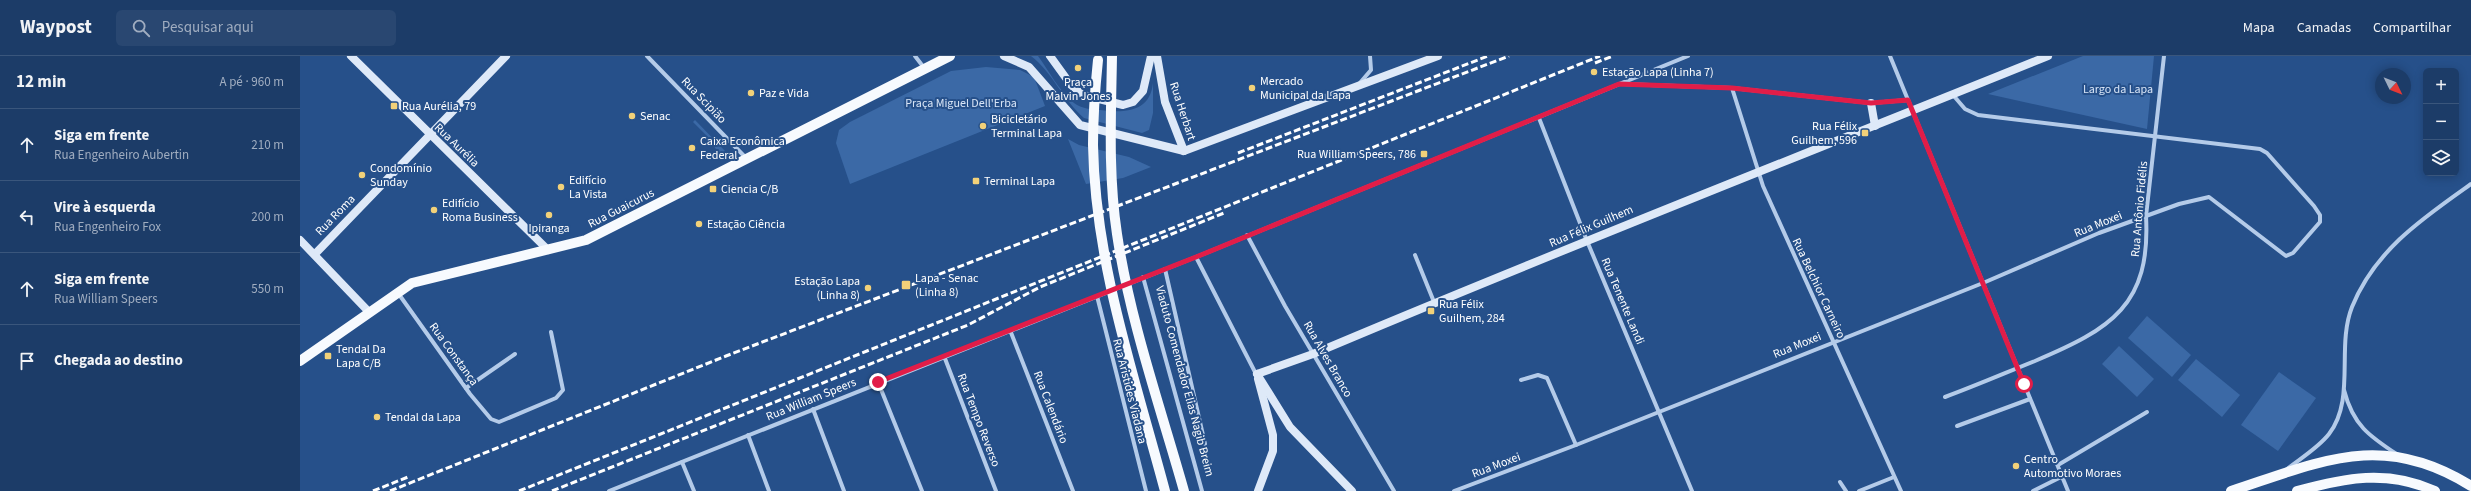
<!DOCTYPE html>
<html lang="pt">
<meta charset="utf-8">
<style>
:root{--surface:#1c3c68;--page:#294771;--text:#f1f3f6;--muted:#a0adc0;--line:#3a567c}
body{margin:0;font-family:"Source Sans 3",sans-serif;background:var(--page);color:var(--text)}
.controls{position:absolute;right:12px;top:12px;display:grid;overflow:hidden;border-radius:6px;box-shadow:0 2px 10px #0003}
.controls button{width:36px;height:36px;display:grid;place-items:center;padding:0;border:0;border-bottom:1px solid var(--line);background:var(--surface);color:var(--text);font:20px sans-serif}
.compass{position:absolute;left:2075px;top:12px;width:36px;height:36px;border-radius:50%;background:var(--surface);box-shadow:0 2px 10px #0003;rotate:133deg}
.stop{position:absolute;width:12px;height:12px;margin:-9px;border:3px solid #e11d48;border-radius:50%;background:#fff}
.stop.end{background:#e11d48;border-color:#fff;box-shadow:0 1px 4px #0008}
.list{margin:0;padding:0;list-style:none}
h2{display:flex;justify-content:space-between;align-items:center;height:52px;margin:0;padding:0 16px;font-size:17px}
h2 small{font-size:13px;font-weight:400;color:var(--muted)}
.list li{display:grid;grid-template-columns:26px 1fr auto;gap:12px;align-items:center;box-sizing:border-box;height:72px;padding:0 16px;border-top:1px solid var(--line)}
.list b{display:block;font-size:15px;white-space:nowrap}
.list p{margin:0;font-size:13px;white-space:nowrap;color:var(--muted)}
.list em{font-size:13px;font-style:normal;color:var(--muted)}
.icon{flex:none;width:22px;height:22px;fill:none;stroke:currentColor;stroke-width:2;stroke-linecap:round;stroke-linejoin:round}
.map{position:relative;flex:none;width:2171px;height:435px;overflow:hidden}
header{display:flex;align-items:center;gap:24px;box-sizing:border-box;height:56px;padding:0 20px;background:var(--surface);border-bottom:1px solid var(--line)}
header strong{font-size:19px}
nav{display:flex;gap:22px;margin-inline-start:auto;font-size:14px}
.search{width:280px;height:36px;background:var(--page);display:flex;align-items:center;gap:10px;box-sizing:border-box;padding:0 14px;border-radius:6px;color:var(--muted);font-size:15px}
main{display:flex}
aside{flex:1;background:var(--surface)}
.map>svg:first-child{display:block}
.green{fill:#3b69a6}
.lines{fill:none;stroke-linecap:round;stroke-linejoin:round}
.street{stroke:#b4cbe9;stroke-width:4}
.secondary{stroke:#dee9f8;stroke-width:8}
.primary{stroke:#f7fafe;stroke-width:10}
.rail{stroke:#fff;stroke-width:3;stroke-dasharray:7 3;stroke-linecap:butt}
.primary-bridge{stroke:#f7fafe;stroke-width:10}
.route{stroke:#e11d48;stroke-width:5}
.poi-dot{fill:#f2d179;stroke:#26508a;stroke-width:1.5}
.labels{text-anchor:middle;stroke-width:4;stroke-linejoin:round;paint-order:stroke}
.poi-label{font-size:12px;fill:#fff;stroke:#26508a;text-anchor:start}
.park-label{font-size:12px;fill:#d8e5f7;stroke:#26508a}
.street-label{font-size:12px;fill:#fff;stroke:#26508a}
</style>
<header>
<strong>Waypost</strong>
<div class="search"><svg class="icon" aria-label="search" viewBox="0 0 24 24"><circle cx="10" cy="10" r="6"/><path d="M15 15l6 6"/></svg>Pesquisar aqui</div>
<nav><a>Mapa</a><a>Camadas</a><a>Compartilhar</a></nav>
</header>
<main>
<aside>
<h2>12 min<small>A pé · 960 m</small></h2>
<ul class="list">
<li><svg class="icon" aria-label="ahead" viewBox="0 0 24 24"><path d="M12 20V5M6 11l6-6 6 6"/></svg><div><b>Siga em frente</b><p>Rua Engenheiro Aubertin</p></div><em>210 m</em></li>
<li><svg class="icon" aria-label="left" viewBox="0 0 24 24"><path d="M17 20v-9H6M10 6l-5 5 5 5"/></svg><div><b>Vire à esquerda</b><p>Rua Engenheiro Fox</p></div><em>200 m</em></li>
<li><svg class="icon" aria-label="ahead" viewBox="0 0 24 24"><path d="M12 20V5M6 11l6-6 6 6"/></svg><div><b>Siga em frente</b><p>Rua William Speers</p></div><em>550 m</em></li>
<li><svg class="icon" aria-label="arrive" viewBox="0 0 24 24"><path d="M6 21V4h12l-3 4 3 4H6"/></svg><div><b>Chegada ao destino</b></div></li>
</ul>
</aside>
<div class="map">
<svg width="2171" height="435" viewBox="0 0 2171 435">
<rect width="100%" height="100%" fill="#26508a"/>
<g class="green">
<path d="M731,0H738C749,15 759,35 774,47C782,53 791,53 800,54C823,57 850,57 853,27V57L849,74L842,77L784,62C763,44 753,17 731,0Z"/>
<path d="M1783,0H1854L1847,73L1688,38Z"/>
<path d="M686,11L720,14L734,21L745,50L550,128L536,87L539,74L550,66L651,15Z"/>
<path d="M395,64L425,95L420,99L407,80L393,66Z"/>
<path d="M768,83L779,89L829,101L851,111L823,122L786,128Z"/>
<path d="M1847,260L1891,299L1872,321L1828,282Z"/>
<path d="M1819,290L1854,323L1837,341L1802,308Z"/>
<path d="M1896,303L1940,339L1922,361L1878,324Z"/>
<path d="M1979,316L2016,342L1978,395L1941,369Z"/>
</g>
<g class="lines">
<g class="street">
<path d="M347,0L446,102"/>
<path d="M615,0L625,13"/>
<path d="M1590,0L1768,435"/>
<path d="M1059,28L1071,14L1070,0"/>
<path d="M1322,28L1432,32L1571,47L1608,44"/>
<path d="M1432,32L1463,130L1601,435"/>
<path d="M1239,62L1287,185L1392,435"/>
<path d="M947,179L985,250L1094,435"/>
<path d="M1115,199L1134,246"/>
<path d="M896,201L956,318"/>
<path d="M865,213L905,388"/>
<path d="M843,221L902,435"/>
<path d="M98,237L170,338L191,363L199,366L256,342L263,334L251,276"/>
<path d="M797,240L846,435"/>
<path d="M710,274L773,435"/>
<path d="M644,300L696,435"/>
<path d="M1221,324L1238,319L1247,322L1276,389"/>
<path d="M578,326L622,435"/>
<path d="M166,332L215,298"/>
<path d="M2044,334C2053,369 2069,380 2098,399"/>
<path d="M1645,341C1675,330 1705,317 1735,305C1811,273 1851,249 1846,160L1864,0"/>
<path d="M513,353L544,435"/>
<path d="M1657,370L1730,343"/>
<path d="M448,379L469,435"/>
<path d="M382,406L394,435"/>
<path d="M1758,409L1847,356"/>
<path d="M1987,413C2001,402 2018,392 2029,378C2056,343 2036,291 2052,251C2075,194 2123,162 2171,128"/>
<path d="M1540,426L1546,435"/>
<path d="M309,435L896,201L1388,0"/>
<path d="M1154,435L1276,389L1683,227L1799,177L1879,148L1909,141L1986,200L1993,197L2020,166V159L2014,150L1967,97L1960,93L1678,59L1665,53L1653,39"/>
<path d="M1559,435L1594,421"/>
<path d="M1733,435L1763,420"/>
</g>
<g class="secondary">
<path d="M51,0L248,194"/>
<path d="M704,0L729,11L780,69L884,95L1138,0"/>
<path d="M750,0L771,29L783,39L823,49L833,46L843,35L851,0"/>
<path d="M857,0L865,46L884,95"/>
<path d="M1571,47L1575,70"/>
<path d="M0,184L69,256"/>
<path d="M15,198L206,0"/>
<path d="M957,318L1013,298C1256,195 1503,99 1748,0"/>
<path d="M957,318L990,371L1052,435"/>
<path d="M958,323L973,379V395L958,435"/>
</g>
<g class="primary">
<path d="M0,305L112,227L286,184L650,0"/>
<path d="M1931,435C2020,406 2082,374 2171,430"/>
<path d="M1997,435C2045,422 2087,413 2135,435"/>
</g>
<g class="rail">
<path d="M1295,7L1313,0"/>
<path d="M938,97L1188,0"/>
<path d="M73,435L108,421"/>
<path d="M90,435L426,300L1209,0"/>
<path d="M219,435L1300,0"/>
<path d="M252,435L668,269L740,231L924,157"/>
</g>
<g class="primary-bridge">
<path d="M812,0C811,60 808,119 817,178C830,265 860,350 884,435"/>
<path d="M798,4C795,33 793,61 793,89C795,208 835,322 865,435"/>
</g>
</g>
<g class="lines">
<path class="route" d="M578,326L896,201L1319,28L1432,32L1571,47L1608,44L1724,328"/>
</g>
<g class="poi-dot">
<circle cx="778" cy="12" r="4"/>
<circle cx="1294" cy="16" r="4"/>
<circle cx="952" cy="32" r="4"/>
<circle cx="451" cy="37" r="4"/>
<rect x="90" y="46" width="8" height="8" rx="2"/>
<circle cx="332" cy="60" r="4"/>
<circle cx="683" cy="70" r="4"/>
<rect x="1561" y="73" width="8" height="8" rx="2"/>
<circle cx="392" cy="92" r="4"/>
<rect x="1120" y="94" width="8" height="8" rx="2"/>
<circle cx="62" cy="119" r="4"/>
<rect x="672" y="121" width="8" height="8" rx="2"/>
<circle cx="261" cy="131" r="4"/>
<rect x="409" y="129" width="8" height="8" rx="2"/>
<circle cx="134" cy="154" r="4"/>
<circle cx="249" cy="159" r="4"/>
<circle cx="399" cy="168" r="4"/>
<rect x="601" y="224" width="10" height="10" rx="2"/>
<circle cx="568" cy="232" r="4"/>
<rect x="1127" y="251" width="8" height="8" rx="2"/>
<rect x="24" y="296" width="8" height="8" rx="2"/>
<circle cx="77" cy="361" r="4"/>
<circle cx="1716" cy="410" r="4"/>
</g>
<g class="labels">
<g class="poi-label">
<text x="1302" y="20">Estação Lapa (Linha 7)</text>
<text x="960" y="29">Mercado<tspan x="960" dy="14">Municipal da Lapa</tspan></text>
<text x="778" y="30" text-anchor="middle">Praça<tspan x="778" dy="14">Malvin Jones</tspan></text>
<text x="459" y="41">Paz e Vida</text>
<text x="102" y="54">Rua Aurélia, 79</text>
<text x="340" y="64">Senac</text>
<text x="691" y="67">Bicicletário<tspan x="691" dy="14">Terminal Lapa</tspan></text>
<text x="1557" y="74" text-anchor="end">Rua Félix<tspan x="1557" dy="14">Guilhem, 596</tspan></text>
<text x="400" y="89">Caixa Econômica<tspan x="400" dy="14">Federal</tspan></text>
<text x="1116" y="102" text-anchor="end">Rua William Speers, 786</text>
<text x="70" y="116">Condomínio<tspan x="70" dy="14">Sunday</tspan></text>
<text x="269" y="128">Edifício<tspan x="269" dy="14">La Vista</tspan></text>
<text x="684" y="129">Terminal Lapa</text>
<text x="421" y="137">Ciencia C/B</text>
<text x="142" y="151">Edifício<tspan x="142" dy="14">Roma Business</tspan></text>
<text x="407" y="172">Estação Ciência</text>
<text x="249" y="176" text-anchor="middle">Ipiranga</text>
<text x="615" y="226">Lapa - Senac<tspan x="615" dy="14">(Linha 8)</tspan></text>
<text x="560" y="229" text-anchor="end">Estação Lapa<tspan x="560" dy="14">(Linha 8)</tspan></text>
<text x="1139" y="252">Rua Félix<tspan x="1139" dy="14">Guilhem, 284</tspan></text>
<text x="36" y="297">Tendal Da<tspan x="36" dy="14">Lapa C/B</tspan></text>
<text x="85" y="365">Tendal da Lapa</text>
<text x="1724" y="407">Centro<tspan x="1724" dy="14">Automotivo Moraes</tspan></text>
</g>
<g class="park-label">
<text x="1818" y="37">Largo da Lapa</text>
<text x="661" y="51">Praça Miguel Dell'Erba</text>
</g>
<g class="street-label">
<text transform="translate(404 44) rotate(46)" y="4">Rua Scipião</text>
<text transform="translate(883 55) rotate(72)" y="4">Rua Herbart</text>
<text transform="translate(157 89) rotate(44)" y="4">Rua Aurélia</text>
<text transform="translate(321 152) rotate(-27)" y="4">Rua Guaicurus</text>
<text transform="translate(1839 153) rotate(-85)" y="4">Rua Antônio Fidélis</text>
<text transform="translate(35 159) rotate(-46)" y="4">Rua Roma</text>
<text transform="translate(1798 168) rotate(-22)" y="4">Rua Moxei</text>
<text transform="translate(1291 170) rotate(-23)" y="4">Rua Félix Guilhem</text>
<text transform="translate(1519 232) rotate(65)" y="4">Rua Belchior Carneiro</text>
<text transform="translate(1323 245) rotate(67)" y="4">Rua Tenente Landi</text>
<text transform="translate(1497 289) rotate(-22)" y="4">Rua Moxei</text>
<text transform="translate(154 298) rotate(54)" y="4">Rua Constança</text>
<text transform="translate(1028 303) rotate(60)" y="4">Rua Alves Branco</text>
<text transform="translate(885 325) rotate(75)" y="4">Viaduto Comendador Elias Nagib Breim</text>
<text transform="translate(830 335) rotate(76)" y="4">Rua Aristides Viadana</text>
<text transform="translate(511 343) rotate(-22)" y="4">Rua William Speers</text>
<text transform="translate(751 351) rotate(69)" y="4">Rua Calendário</text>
<text transform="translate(679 364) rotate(69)" y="4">Rua Tempo Reverso</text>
<text transform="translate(1196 409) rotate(-21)" y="4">Rua Moxei</text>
</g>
</g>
</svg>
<div class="controls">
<button>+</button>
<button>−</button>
<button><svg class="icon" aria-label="layers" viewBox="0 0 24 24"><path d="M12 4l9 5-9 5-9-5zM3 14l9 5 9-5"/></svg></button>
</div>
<svg class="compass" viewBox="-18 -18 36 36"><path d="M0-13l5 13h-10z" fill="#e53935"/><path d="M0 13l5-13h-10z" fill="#a0adc0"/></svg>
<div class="stop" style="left:1724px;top:328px"></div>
<div class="stop end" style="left:578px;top:326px"></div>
</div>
</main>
